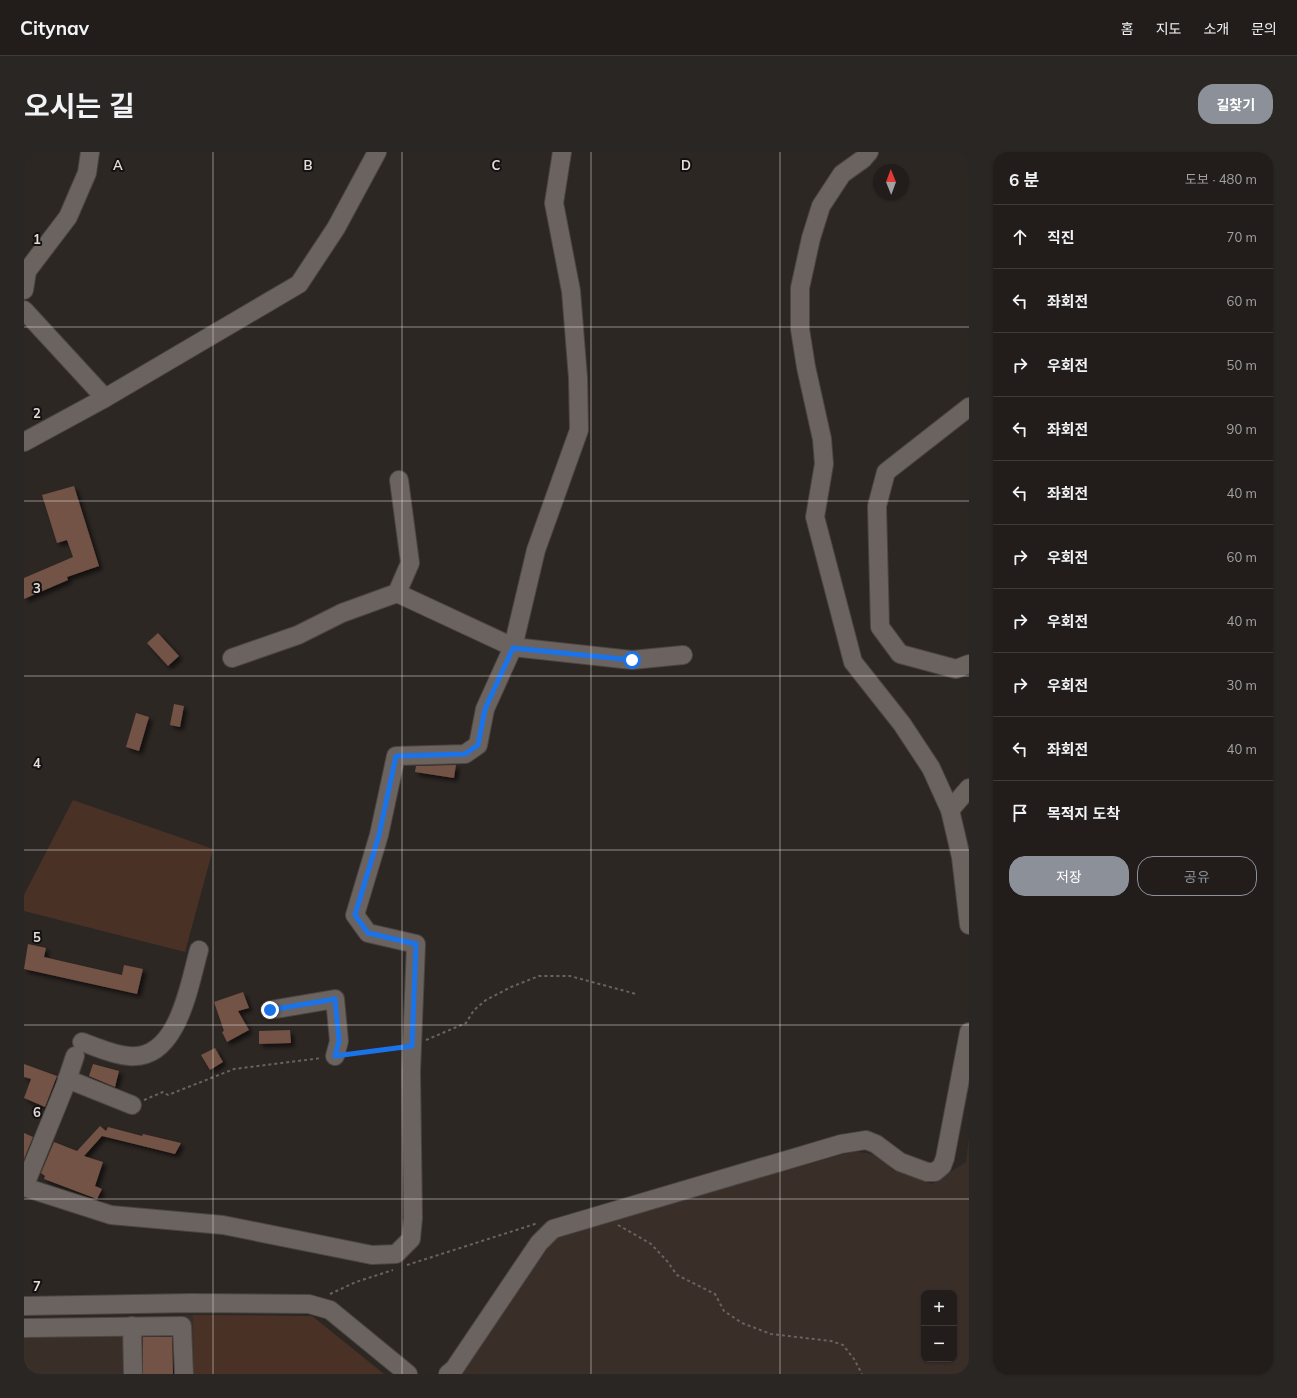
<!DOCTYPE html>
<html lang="ko">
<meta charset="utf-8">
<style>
:root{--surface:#221d1b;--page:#2a2624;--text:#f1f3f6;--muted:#a2a2a3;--line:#3f3b3a;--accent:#8c9099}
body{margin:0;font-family:Mulish,"Noto Sans KR",sans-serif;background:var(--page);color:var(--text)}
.controls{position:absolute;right:12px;bottom:12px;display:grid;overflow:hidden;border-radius:8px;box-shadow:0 1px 3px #0004}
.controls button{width:36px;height:36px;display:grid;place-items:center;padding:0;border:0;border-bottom:1px solid var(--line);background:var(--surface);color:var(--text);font:20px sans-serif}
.compass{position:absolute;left:849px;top:12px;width:36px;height:36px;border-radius:50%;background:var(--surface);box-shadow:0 1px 3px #0004;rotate:359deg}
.stop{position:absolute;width:12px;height:12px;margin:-9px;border:3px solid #1a73e8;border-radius:50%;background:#fff}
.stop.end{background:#1a73e8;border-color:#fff;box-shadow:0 1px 4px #0008}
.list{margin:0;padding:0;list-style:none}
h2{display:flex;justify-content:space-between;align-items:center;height:52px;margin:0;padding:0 16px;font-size:17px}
h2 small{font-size:13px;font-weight:400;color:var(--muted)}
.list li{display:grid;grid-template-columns:26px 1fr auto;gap:12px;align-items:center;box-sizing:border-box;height:64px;padding:0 16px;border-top:1px solid var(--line)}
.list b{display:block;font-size:15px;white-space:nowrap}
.list em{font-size:13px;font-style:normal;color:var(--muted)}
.actions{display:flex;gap:8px;padding:12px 16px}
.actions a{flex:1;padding:9px 0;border:1px solid var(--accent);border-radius:16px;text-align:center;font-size:14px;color:var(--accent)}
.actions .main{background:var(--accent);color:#fff}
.icon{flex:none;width:22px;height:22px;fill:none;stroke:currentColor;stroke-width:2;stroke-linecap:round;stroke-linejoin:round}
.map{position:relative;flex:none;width:945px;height:1222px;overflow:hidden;border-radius:16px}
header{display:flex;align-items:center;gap:24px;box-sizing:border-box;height:56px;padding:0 20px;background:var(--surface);border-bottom:1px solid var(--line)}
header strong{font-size:19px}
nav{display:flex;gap:22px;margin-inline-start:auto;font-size:14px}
.intro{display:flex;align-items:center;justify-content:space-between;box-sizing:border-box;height:96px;padding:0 24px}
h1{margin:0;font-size:28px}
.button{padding:10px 18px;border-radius:16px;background:var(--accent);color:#fff;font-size:14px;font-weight:700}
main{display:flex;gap:24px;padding:0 24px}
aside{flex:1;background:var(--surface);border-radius:16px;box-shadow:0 1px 3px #0004}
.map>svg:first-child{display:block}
.built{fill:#3a2e29;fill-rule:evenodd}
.green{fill:#493126}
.building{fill:#725244;filter:url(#shadow)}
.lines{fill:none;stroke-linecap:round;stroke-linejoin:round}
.minor-casing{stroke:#4b4643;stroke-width:20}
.path{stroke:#696360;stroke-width:2;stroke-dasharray:3 3;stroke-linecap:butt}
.minor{stroke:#6b6360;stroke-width:18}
.route{stroke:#1a73e8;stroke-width:5}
.grid{fill:none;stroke:#e3dedc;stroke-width:1;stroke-opacity:0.55}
.grid-label{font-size:13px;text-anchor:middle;font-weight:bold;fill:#e3dedc;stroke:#13100f;stroke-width:4;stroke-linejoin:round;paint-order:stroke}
</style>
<header>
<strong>Citynav</strong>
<nav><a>홈</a><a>지도</a><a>소개</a><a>문의</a></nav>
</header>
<div class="intro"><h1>오시는 길</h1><a class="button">길찾기</a></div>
<main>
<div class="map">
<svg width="945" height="1222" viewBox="0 0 945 1222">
<defs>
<filter id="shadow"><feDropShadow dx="3.5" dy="3.5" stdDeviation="2" flood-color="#0009"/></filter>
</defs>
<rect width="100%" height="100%" fill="#2d2724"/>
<g class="built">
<path d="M945,986V1222H435L531,1086L830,999L858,1004L868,1018L908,1032L942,1010ZM900,1141H930V1207H900Z"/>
<path d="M169,1163L288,1164L360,1222H0V1168Z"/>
</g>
<g class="green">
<path d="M49,648L189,697L161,800L0,759V743Z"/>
<path d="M169,1163L288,1164L360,1222H170Z"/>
</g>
<g class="building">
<path d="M50,334L75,414L43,425L44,428L0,447V426L49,405L43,388L33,391L18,343Z"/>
<path d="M134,481L155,504L144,514L123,491Z"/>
<path d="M150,552L160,554L156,575L146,573Z"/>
<path d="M112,561L125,565L115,599L102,595Z"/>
<path d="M432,613L430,626L391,620L392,614Z"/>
<path d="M4,792L22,796L20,805L98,823L100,813L119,817L113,842L0,817Z"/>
<path d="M219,840L225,856L214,859L225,878L203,890L198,880L200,879L190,850Z"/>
<path d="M266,878L267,891L235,892V879Z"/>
<path d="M191,896L199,910L186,918L177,903Z"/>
<path d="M0,912L33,924L21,955L0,946L7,927L0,925Z"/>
<path d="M69,912L95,919L91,935L65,924Z"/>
<path d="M76,974L82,979L84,975L118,984L119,982L157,991L151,1002L78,984L60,1004L79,1010L71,1034L78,1037L73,1047L20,1027L21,1024L17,1021L30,990L53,999Z"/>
<path d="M0,981L9,985L0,1007Z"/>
<path d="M119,1185H148L149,1222H119Z"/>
</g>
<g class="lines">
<g class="minor-casing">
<g id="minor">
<path d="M845,0L839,7L818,22L797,54L787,86L776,136V177L782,215L798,287L800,312L791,365L829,510L878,572L907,616L926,658L937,705L945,773"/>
<path d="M0,138L3,119L44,65L63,21L66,0"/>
<path d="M0,158L81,246"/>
<path d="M945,255L862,320L853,354L856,475L876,502L932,517L945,512"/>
<path d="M0,290L81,246L275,132L312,76L353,0"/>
<path d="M373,441L386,411L375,328"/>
<path d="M208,506L274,483L318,461L373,441L489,495L608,508L659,503"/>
<path d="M926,658L945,636"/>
<path d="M246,858L311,847L315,889L311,904"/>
<path d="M58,890C73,895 89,903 105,904C154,909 165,833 175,798"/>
<path d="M43,927L108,953"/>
<path d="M0,1035L87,1063L199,1073L348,1103L372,1102L387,1087L389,1066L387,920L392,792L344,781L331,763L355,683L372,604L441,602L454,593L461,557L489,495L512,398L555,278L554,226L547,139L530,51L538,0"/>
<path d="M0,1035L41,934L51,904"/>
<path d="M0,1154L167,1151L285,1152L306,1158L384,1222"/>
<path d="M108,1174L109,1222"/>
<path d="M0,1176L158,1174L160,1222"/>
<path d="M424,1222L430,1217L515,1091L529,1077L817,992L842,988L852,992L876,1010L903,1020H911L918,1014L921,1006L945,880"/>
</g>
</g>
<g class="path">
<path d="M402,888L442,871L450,858L462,848L487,835L515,824H546L612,842"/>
<path d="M326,902L373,896"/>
<path d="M120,948L139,940L144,943L210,917L298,906"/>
<path d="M594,1073L627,1092L643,1109L653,1123L691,1142L700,1159L718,1171L747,1182L807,1189L819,1193L830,1207L838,1222"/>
<path d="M383,1113L514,1071"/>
<path d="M306,1142L332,1130L369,1118"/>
</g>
<use href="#minor" class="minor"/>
</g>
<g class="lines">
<path class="route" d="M246,858L311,847L315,889L311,904L388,894L392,792L344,781L331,763L355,683L372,604L441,602L454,593L461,557L489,496L608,508"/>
</g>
<path class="grid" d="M189,0V1222M378,0V1222M567,0V1222M756,0V1222M0,175H945M0,349H945M0,524H945M0,698H945M0,873H945M0,1047H945"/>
<g class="grid-label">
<text x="94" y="18">A</text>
<text x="284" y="18">B</text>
<text x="472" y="18">C</text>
<text x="662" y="18">D</text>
<text x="13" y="92">1</text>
<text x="13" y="266">2</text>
<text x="13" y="441">3</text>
<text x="13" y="616">4</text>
<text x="13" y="790">5</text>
<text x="13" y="965">6</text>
<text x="13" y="1139">7</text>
</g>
</svg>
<div class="controls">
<button>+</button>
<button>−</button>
</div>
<svg class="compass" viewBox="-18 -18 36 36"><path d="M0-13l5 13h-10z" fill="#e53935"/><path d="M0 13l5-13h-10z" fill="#a2a2a3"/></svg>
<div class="stop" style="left:608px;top:508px"></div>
<div class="stop end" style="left:246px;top:858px"></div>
</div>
<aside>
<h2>6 분<small>도보 · 480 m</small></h2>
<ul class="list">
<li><svg class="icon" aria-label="ahead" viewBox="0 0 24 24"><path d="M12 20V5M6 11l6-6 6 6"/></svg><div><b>직진</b></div><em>70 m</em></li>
<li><svg class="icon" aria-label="left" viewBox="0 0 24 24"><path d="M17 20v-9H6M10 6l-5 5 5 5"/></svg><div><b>좌회전</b></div><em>60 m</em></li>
<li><svg class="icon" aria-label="right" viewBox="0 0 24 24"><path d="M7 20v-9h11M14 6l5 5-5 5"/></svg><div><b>우회전</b></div><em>50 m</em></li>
<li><svg class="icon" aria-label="left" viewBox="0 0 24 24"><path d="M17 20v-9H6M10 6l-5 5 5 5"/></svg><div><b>좌회전</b></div><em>90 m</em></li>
<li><svg class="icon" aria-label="left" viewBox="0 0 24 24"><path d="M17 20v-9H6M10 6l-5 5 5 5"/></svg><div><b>좌회전</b></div><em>40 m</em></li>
<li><svg class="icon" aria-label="right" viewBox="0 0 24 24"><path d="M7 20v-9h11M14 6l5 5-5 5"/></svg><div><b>우회전</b></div><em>60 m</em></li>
<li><svg class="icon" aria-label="right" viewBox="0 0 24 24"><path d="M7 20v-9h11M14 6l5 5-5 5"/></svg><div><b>우회전</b></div><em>40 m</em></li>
<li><svg class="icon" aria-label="right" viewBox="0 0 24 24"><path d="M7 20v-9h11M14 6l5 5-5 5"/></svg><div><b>우회전</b></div><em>30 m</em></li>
<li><svg class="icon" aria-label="left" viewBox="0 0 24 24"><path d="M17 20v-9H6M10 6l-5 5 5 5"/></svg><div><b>좌회전</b></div><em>40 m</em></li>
<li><svg class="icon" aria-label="arrive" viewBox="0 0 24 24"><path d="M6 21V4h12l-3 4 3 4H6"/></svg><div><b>목적지 도착</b></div></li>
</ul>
<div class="actions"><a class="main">저장</a><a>공유</a></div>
</aside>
</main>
